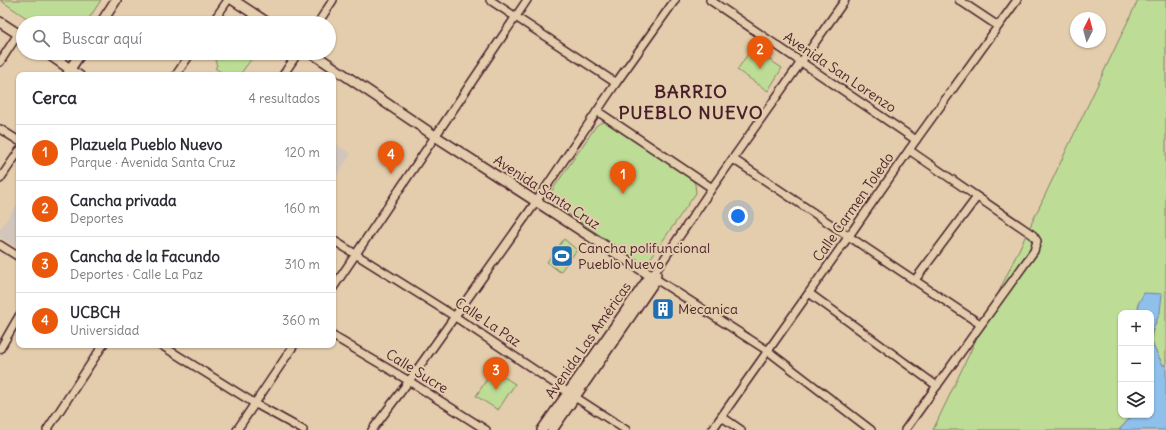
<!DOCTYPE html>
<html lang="es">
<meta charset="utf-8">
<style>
:root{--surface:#fff;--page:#f7f7f7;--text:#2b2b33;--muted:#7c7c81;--line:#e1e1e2;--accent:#ea580c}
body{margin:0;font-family:Delius,sans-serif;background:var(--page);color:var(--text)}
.controls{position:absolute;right:12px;bottom:12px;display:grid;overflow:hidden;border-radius:8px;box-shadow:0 1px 3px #0004}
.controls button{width:36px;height:36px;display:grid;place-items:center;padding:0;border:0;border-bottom:1px solid var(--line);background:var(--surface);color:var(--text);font:20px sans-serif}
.compass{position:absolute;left:1070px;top:12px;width:36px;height:36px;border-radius:50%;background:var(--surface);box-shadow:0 1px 3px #0004;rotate:6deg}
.you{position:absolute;left:738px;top:216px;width:14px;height:14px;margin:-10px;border:3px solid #fff;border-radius:50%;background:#1a73e8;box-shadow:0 0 0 6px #1a73e833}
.badge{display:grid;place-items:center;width:26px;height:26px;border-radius:50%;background:var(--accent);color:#fff;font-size:13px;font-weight:700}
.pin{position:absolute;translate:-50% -33px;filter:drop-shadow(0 1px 2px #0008)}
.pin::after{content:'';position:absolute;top:21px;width:14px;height:12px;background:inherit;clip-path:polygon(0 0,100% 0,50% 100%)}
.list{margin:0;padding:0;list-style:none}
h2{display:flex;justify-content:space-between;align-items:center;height:52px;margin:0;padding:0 16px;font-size:17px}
h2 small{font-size:13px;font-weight:400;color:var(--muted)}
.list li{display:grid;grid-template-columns:26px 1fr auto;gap:12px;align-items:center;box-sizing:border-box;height:56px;padding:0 16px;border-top:1px solid var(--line)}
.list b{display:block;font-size:15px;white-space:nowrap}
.list p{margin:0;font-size:13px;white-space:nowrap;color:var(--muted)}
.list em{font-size:13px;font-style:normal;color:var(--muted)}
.icon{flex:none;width:22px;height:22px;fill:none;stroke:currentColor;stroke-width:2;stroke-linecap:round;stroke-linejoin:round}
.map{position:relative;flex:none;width:1166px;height:430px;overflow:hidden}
.search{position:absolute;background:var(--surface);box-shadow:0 1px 3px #0004;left:16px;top:16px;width:320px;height:44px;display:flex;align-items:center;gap:10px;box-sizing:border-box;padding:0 14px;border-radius:22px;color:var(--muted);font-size:15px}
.panel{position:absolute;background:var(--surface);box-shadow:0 1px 3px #0004;left:16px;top:72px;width:320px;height:276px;border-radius:8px}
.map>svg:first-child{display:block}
.built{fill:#d1c5bc}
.green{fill:#bddd96;stroke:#847e60}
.water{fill:#8fc0eb;stroke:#73809e}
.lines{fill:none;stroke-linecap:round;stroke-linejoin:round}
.minor-casing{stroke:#4a1f2b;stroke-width:10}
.major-casing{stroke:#4a1f2b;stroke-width:12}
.minor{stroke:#e3cdac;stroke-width:7}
.major{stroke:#e3cdac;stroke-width:9}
.labels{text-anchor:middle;stroke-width:4;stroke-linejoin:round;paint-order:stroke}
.street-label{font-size:14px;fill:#4a1f2b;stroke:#e3cdac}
.poi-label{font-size:14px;fill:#4a1f2b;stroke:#e3cdac;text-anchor:start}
.district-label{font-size:18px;font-weight:bold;letter-spacing:1px;fill:#4a1f2b;stroke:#e3cdac}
</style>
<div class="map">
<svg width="1166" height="430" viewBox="0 0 1166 430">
<rect width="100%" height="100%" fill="#e3cdac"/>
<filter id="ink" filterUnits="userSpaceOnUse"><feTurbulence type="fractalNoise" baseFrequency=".025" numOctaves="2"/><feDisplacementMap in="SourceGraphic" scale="8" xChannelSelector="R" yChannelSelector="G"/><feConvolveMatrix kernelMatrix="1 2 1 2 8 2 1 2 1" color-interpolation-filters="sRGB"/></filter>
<g filter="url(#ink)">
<g class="built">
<path d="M333,142L351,154L333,181Z"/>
<path d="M17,204L19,206V249L0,237V230Z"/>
</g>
<g class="green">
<path d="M0,0H101L86,23H34Z"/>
<path d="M1138,0H1166V365H1163C1149,338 1148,341 1160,312L1138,304L1139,313H1121V415H1133L1119,430H933Z"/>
<path d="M752,48L782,68L768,91L737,70Z"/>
<path d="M213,53H256L241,73C228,75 226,76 215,68L217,66Z"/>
<path d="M605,122L692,179L695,184L696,193L650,259L646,262L641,263L555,205C550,199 550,196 553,189L596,126L600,123Z"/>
<path d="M564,239L577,250L560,272L547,262Z"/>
<path d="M493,370L515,384L498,410L476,396Z"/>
</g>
<g class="water">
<path d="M1144,293L1162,294L1160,312L1151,334V313H1139L1138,304Z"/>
<path d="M1151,342L1163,365H1166V430H1119L1133,415H1151Z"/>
</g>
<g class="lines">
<g class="minor-casing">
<g id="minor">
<path d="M490,0L616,83"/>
<path d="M710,0L916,140"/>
<path d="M959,0L998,26"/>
<path d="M212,23L228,0"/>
<path d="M318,23L333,0"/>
<path d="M0,62L18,34"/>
<path d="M66,75L70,69L80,75"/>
<path d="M176,75L191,53"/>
<path d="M283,75L298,53"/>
<path d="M597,111L712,188"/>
<path d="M0,129L19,141"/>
<path d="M733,159L980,324"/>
<path d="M0,179L19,151"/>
<path d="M333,240L454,316L575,397L626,430"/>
<path d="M0,245L19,257"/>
<path d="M657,274L656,279L768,351L871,430"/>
<path d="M651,275L658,268L712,188L845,0"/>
<path d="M915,280L977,197"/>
<path d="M333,288L527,0"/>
<path d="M809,293L937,386"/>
<path d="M333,336L409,381L486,430"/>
<path d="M161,345L254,403L303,430"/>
<path d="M0,349L19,316"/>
<path d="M722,417L741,430"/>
<path d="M47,430L103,345"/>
<path d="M237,430L294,345"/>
<path d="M372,430L409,381L536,202L616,83L675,0"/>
<path d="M712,430L849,236L916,140L1017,0"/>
<path d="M905,430L1034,251L1037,241L1033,235L909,150"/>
</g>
</g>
<g class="major-casing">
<g id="major">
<path d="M233,0L268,23"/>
<path d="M0,22L23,37"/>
<path d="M101,23L116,0"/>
<path d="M47,53L70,69L81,53"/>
<path d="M312,53L435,136L656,279L552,430"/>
<path d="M542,430L651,275"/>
</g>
</g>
<use href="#minor" class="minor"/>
<use href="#major" class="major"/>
</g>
</g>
<defs>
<g id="stadium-square" transform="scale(1.15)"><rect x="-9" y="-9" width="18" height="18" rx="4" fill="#1f6fb2" stroke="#e3cdac"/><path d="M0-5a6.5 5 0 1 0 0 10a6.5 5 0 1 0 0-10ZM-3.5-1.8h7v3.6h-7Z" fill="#fff"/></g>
<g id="building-square" transform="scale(1.15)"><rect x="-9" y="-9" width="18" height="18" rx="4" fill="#1f6fb2" stroke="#e3cdac"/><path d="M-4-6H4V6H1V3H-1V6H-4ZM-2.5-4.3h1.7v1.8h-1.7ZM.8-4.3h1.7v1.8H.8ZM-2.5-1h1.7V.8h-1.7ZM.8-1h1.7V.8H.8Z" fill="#fff"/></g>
</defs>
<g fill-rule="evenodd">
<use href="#stadium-square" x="562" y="256"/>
<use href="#building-square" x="663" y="309"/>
</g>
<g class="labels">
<g class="street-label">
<text transform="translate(840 72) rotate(34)" y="5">Avenida San Lorenzo</text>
<text transform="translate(547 192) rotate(33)" y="5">Avenida Santa Cruz</text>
<text transform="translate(853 207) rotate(-55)" y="5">Calle Carmen Toledo</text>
<text transform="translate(488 322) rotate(34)" y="5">Calle La Paz</text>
<text transform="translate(588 340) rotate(-55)" y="5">Avenida Las Américas</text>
<text transform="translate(417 371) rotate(32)" y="5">Calle Sucre</text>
</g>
<g class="poi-label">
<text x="578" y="253">Cancha polifuncional<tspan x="578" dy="16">Pueblo Nuevo</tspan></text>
<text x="678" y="314">Mecanica</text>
</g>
<g class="district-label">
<text x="691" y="98">BARRIO<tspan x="691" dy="21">PUEBLO NUEVO</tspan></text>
</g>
</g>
</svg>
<div class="controls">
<button>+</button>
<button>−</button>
<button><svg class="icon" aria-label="layers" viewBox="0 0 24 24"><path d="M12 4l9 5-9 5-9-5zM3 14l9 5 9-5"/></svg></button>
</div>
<svg class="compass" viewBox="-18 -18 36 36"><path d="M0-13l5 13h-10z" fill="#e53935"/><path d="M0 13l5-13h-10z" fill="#7c7c81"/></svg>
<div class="you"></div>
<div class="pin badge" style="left:623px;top:194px">1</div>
<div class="pin badge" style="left:760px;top:69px">2</div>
<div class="pin badge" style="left:496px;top:390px">3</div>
<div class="pin badge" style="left:391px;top:174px">4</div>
<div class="search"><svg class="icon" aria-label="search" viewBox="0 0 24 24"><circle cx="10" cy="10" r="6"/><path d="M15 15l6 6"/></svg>Buscar aquí</div>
<section class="panel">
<h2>Cerca<small>4 resultados</small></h2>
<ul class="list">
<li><span class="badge">1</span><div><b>Plazuela Pueblo Nuevo</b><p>Parque · Avenida Santa Cruz</p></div><em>120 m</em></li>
<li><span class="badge">2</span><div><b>Cancha privada</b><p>Deportes</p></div><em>160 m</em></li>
<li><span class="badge">3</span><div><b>Cancha de la Facundo</b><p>Deportes · Calle La Paz</p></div><em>310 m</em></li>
<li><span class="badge">4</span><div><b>UCBCH</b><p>Universidad</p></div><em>360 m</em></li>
</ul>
</section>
</div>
